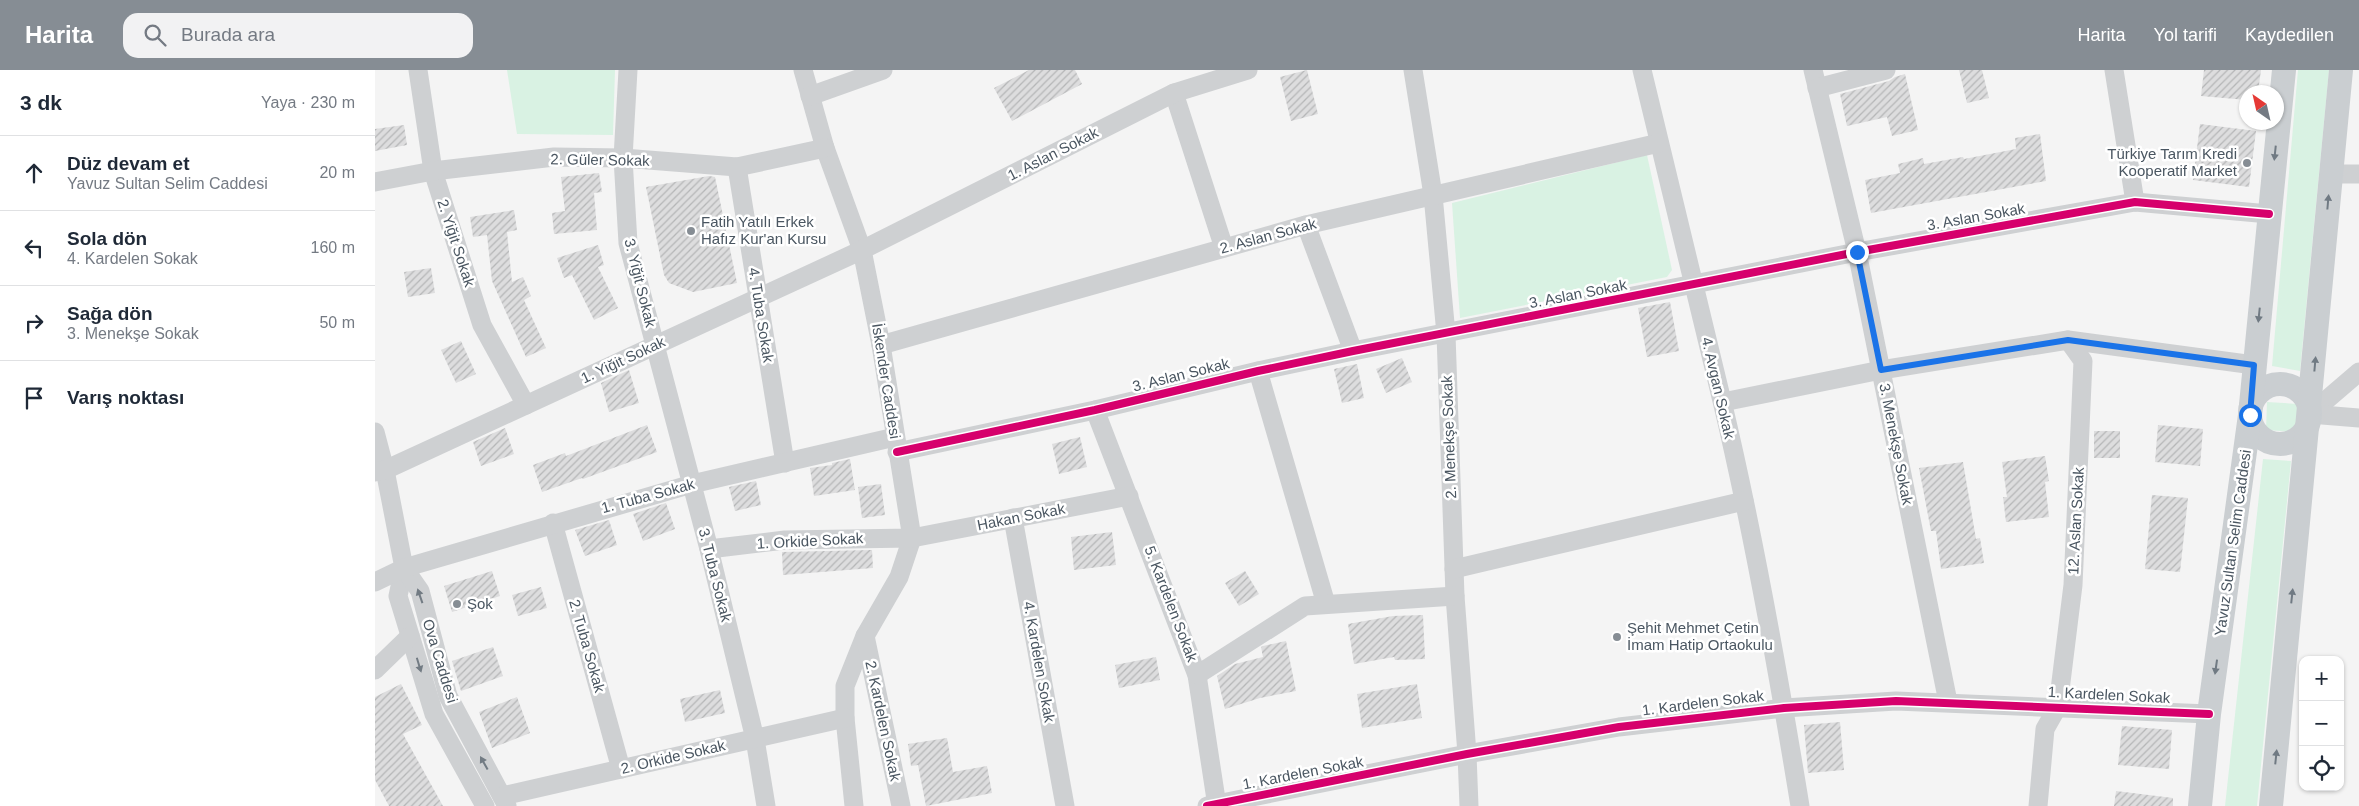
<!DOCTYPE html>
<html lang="tr">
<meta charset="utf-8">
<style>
:root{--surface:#fff;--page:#f2f2f3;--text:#1f2937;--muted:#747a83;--line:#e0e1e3;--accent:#868d94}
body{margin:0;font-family:Arial,sans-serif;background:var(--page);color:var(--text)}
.controls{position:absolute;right:15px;bottom:15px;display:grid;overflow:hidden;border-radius:10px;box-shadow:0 1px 4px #0004}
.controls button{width:45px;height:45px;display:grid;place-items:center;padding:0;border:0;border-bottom:1px solid var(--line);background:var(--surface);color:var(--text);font:25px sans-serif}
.compass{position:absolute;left:1864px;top:15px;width:45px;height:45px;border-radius:50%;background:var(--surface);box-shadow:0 1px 4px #0004;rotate:326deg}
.stop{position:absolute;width:15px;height:15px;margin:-11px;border:4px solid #1a73e8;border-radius:50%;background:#fff}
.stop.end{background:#1a73e8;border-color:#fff;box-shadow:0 1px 5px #0008}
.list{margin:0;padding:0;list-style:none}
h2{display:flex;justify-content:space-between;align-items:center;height:65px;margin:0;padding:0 20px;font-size:21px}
h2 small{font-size:16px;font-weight:400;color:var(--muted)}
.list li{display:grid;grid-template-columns:32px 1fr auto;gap:15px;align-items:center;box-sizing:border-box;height:75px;padding:0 20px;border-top:1px solid var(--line)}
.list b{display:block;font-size:19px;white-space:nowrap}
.list p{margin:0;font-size:16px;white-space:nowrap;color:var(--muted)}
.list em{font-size:16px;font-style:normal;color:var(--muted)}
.icon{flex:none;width:28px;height:28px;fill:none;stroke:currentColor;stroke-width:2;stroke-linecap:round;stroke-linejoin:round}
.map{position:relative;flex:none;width:1984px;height:736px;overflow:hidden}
header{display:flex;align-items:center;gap:30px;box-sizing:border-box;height:70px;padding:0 25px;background:var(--accent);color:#fff}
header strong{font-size:24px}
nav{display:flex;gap:28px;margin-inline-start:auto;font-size:18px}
.search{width:350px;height:45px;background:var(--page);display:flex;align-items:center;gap:12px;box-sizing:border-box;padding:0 18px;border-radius:15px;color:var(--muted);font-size:19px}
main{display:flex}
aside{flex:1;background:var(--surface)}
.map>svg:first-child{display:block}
.green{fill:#d9f2e3}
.building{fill:url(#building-hatch)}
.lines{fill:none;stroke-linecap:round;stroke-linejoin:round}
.minor{stroke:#ced0d2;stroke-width:19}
.major{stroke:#caced1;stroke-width:24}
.cycleway-casing{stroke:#fff;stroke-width:11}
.cycleway{stroke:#d6006c;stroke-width:8}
.oneway{fill:#707a83}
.oneway2{fill:#727b83}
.route{stroke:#1a73e8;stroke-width:6}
.poi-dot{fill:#868d94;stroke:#fff;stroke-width:2}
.labels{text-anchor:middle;stroke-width:5;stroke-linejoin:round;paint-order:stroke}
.street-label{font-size:15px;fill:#4a5661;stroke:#fff}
.poi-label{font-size:15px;fill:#4a5661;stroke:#fff;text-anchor:start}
</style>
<header>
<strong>Harita</strong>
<div class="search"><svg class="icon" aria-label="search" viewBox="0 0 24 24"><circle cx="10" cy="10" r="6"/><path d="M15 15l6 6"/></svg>Burada ara</div>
<nav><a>Harita</a><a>Yol tarifi</a><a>Kaydedilen</a></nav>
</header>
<main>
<aside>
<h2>3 dk<small>Yaya · 230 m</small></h2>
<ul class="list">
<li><svg class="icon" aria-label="ahead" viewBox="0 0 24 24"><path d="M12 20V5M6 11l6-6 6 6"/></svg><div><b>Düz devam et</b><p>Yavuz Sultan Selim Caddesi</p></div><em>20 m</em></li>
<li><svg class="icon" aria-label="left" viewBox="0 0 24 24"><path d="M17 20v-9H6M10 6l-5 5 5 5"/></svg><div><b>Sola dön</b><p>4. Kardelen Sokak</p></div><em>160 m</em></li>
<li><svg class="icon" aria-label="right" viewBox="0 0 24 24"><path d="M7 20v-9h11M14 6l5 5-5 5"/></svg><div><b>Sağa dön</b><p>3. Menekşe Sokak</p></div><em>50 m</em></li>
<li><svg class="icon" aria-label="arrive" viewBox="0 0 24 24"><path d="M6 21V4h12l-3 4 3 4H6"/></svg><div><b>Varış noktası</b></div></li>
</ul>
</aside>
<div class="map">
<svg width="1984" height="736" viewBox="0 0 1984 736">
<defs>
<pattern id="building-hatch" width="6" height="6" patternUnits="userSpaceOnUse" patternTransform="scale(1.25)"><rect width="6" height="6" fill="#ddddde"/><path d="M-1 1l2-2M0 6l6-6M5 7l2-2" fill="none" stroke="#b5b6b7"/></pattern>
</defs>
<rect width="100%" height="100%" fill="#f4f4f4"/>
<g class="green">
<path d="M132,0H240L238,65L142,64Z"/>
<path d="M1923,0H1954L1925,301L1897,296Z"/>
<path d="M1272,85L1297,200L1292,207L1085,248L1077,133Z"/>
<path d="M1892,332L1923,334L1921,362L1891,360Z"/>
<path d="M1888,389L1916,391L1882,736H1850Z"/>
</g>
<g class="building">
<path d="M654,0H700L707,14L637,51L619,18Z"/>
<path d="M932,0L943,44L916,51L905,7Z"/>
<path d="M1584,0H1607L1614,28L1592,33Z"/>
<path d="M1829,0H1886L1883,22H1872V30L1826,26Z"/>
<path d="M1530,4L1543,60L1517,66L1512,47L1472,56L1465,24L1514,11L1520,7Z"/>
<path d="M1825,54L1881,61L1874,117L1818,110Z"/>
<path d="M29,55L32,75L0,81V59Z"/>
<path d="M1665,64L1671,111L1496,143L1490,110L1525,103L1523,94L1548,88L1549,94L1588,87L1589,89L1641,79L1640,68Z"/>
<path d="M224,103L227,122L219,123L222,160L179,164L177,143L190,141L186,107Z"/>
<path d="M334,106L340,107L362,213L318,222L294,213L289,205L271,117Z"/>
<path d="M139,140L142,160L132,162L137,212L148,207L156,226L149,230L171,278L151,287L117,211L112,165L98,167L95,147Z"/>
<path d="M223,175L229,195L223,197L243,238L219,250L197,205L189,208L182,188Z"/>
<path d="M56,198L60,223L33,227L29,202Z"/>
<path d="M1295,232L1304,281L1272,287L1263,238Z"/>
<path d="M86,271L101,304L81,313L66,280Z"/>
<path d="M1027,288L1037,312L1011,323L1001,299Z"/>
<path d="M982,294L989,328L967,333L959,299Z"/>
<path d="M254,300L264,333L234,342L226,313Z"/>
<path d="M272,355L282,382L208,409L207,408L167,422L158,395L190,383L191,386Z"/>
<path d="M1783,355L1828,359L1825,396L1780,392Z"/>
<path d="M130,358L139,384L106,396L98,372Z"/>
<rect x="1719" y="361" width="26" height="27"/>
<path d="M705,367L712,397L684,404L677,374Z"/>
<path d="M1670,386L1674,411L1670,412L1674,447L1631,452L1628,427H1632L1627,392Z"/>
<path d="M475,389L480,420L439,426L435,398L457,395V393Z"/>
<path d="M1588,392L1601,469L1605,468L1609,493L1566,499L1561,461H1556L1544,398Z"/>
<path d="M381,411L386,435L360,441L354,417Z"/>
<path d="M506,414L510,445L487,448L483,417Z"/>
<path d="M1777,425L1813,428L1805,502L1770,499Z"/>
<path d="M291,433L300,459L268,471L258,444Z"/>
<path d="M234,450L242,475L210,486L200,460Z"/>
<path d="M737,462L741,495L699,500L696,467Z"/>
<path d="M497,480L498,498L408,505L407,482Z"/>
<path d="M117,501L125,526L77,542L69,516Z"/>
<path d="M870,501L884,524L864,536L850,513Z"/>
<path d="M166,517L172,538L143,546L137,525Z"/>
<path d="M1048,545L1050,589L1020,590L1019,587L979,594L973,554L1018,546Z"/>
<path d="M911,571L921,621L885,628L850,639L842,606L860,594L888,587L886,577L888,576Z"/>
<path d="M118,577L128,606L86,621L77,591Z"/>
<path d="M781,587L785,610L744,618L740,595Z"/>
<path d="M26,614L47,655L28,664L68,736H14L0,710V627Z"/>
<path d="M1042,614L1047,648L987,658L982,624Z"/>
<path d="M345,620L350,643L310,652L305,629Z"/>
<path d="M142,627L155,663L117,678L104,642Z"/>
<path d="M1465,652L1469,700L1433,703L1429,655Z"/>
<path d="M1747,656L1797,660L1794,699L1743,695Z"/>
<path d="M572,668L578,702L612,696L617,723L551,736L543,695L536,696L533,674Z"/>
<path d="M1741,721L1798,728V736H1739Z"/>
</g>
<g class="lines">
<g class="minor">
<path d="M43,0L58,101L107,255L151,335"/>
<path d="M253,0L248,88L253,173L334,479L380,669L391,736"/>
<path d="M428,0L450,78L487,180L506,275L537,468L524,507L490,566L470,616V648L479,736"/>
<path d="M1038,0L1058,125L1071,264L1080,526L1092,684L1094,736"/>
<path d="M1267,0C1293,111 1321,220 1347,331C1379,465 1403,601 1425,736"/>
<path d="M1438,0L1482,182L1573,632"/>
<path d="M1739,0L1760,132"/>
<path d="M1442,18L1511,0"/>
<path d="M799,23L849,178"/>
<path d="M435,26L508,0"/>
<path d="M362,97L410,393"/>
<path d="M1955,104H1984"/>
<path d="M0,112L58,101L179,87L248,88L362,97L450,78"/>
<path d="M931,155L978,281"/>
<path d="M506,275L931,155L1284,73"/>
<path d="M883,301L951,534"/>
<path d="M1348,332L1506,300L1693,270L1879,295"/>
<path d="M720,340L822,605L842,736"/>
<path d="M1935,344L1984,302"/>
<path d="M1935,344L1984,348"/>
<path d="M0,362L10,400L29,498L23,526L59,644L110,736"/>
<path d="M522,382L720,340L883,301L978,281L1482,182L1760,132L1894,144"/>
<path d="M0,402L10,400L487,180L799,23L873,0"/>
<path d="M638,448L690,736"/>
<path d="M178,453L246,699"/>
<path d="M334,479L410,470L537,468L754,426"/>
<path d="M29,498L45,521L73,626L132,736"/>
<path d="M1079,499L1369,431"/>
<path d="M0,512L29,498L317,414L520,367"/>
<path d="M490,566L526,736"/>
<path d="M0,600L35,566"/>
<path d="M822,605L930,536L1080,526"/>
<path d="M127,726L470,648"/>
<path d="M832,736L1092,684L1244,657L1409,638L1521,631L1834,644"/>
<path d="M1663,736L1670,659L1683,636L1698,515L1708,291L1693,270"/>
</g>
<g class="major">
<circle cx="1905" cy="344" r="30"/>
<path d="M1825,736L1834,644L1875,345L1909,0"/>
<path d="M1896,736L1966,0"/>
</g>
<g class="cycleway-casing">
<g id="cycleway">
<path d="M522,382L720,340L883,301L978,281L1482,182L1760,132L1894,144"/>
<path d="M832,736L1092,684L1244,657L1409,638L1521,631L1834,644"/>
</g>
</g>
<use href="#cycleway" class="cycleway"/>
</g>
<defs><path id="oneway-solid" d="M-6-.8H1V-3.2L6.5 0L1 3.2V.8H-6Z" transform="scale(1.25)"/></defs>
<g class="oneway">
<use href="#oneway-solid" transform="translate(1900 83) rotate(96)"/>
<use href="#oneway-solid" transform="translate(1953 132) rotate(-85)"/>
<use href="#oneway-solid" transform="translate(1884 245) rotate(96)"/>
<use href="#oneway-solid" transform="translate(1940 294) rotate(-85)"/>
<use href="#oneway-solid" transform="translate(1917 526) rotate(-84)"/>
<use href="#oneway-solid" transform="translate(1841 597) rotate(98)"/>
<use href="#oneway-solid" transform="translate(1901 687) rotate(-84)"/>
</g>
<g class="oneway2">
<use href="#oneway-solid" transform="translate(45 526) rotate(-109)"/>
<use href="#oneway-solid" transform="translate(44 595) rotate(73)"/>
<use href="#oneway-solid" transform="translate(109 693) rotate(-119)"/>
</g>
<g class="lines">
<path class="route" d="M1482,182L1506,300L1693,270L1879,295L1875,345"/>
</g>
<g class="poi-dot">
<circle cx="1872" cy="93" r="5"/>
<circle cx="316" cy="161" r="5"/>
<circle cx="82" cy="534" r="5"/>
<circle cx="1242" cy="567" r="5"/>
</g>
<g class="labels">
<g class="street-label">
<text transform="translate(678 84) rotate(-27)" y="5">1. Aslan Sokak</text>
<text transform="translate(225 90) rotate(1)" y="5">2. Güler Sokak</text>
<text transform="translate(1601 147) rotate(-10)" y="5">3. Aslan Sokak</text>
<text transform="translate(893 166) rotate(-15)" y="5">2. Aslan Sokak</text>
<text transform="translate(81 173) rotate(72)" y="5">2. Yiğit Sokak</text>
<text transform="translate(265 213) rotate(76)" y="5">3. Yiğit Sokak</text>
<text transform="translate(1203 224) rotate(-11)" y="5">3. Aslan Sokak</text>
<text transform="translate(386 245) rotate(81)" y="5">4. Tuba Sokak</text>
<text transform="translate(248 290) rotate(-25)" y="5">1. Yiğit Sokak</text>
<text transform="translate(806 305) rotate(-14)" y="5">3. Aslan Sokak</text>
<text transform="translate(511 311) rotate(81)" y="5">İskender Caddesi</text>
<text transform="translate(1343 318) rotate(77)" y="5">4. Avgan Sokak</text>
<text transform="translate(1074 367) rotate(-92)" y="5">2. Menekşe Sokak</text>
<text transform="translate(1521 374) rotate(79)" y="5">3. Menekşe Sokak</text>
<text transform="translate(273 426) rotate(-15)" y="5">1. Tuba Sokak</text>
<text transform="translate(646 447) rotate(-11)" y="5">Hakan Sokak</text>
<text transform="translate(1701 451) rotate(-87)" y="5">12. Aslan Sokak</text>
<text transform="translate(435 471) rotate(-3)" y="5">1. Orkide Sokak</text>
<text transform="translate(1858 473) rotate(-82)" y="5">Yavuz Sultan Selim Caddesi</text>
<text transform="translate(340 505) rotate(76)" y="5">3. Tuba Sokak</text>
<text transform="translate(796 534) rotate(69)" y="5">5. Kardelen Sokak</text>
<text transform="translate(212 576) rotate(74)" y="5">2. Tuba Sokak</text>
<text transform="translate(65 591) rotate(73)" y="5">Ova Caddesi</text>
<text transform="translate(664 592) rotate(80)" y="5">4. Kardelen Sokak</text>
<text transform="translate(1734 625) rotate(3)" y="5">1. Kardelen Sokak</text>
<text transform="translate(1328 633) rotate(-7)" y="5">1. Kardelen Sokak</text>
<text transform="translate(508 651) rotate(78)" y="5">2. Kardelen Sokak</text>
<text transform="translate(298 687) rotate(-13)" y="5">2. Orkide Sokak</text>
<text transform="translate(928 703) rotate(-11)" y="5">1. Kardelen Sokak</text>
</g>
<g class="poi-label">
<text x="1862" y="89" text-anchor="end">Türkiye Tarım Kredi<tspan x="1862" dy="17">Kooperatif Market</tspan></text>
<text x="326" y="157">Fatih Yatılı Erkek<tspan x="326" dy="17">Hafız Kur'an Kursu</tspan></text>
<text x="92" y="539">Şok</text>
<text x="1252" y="563">Şehit Mehmet Çetin<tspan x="1252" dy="17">İmam Hatip Ortaokulu</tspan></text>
</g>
</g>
</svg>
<div class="controls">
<button>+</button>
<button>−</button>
<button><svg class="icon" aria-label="locate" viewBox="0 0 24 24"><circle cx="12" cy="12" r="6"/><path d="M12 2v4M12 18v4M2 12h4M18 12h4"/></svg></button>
</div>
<svg class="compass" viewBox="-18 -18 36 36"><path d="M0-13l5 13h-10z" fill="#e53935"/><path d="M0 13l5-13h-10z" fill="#747a83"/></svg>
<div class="stop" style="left:1875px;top:345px"></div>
<div class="stop end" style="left:1482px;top:182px"></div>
</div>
</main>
